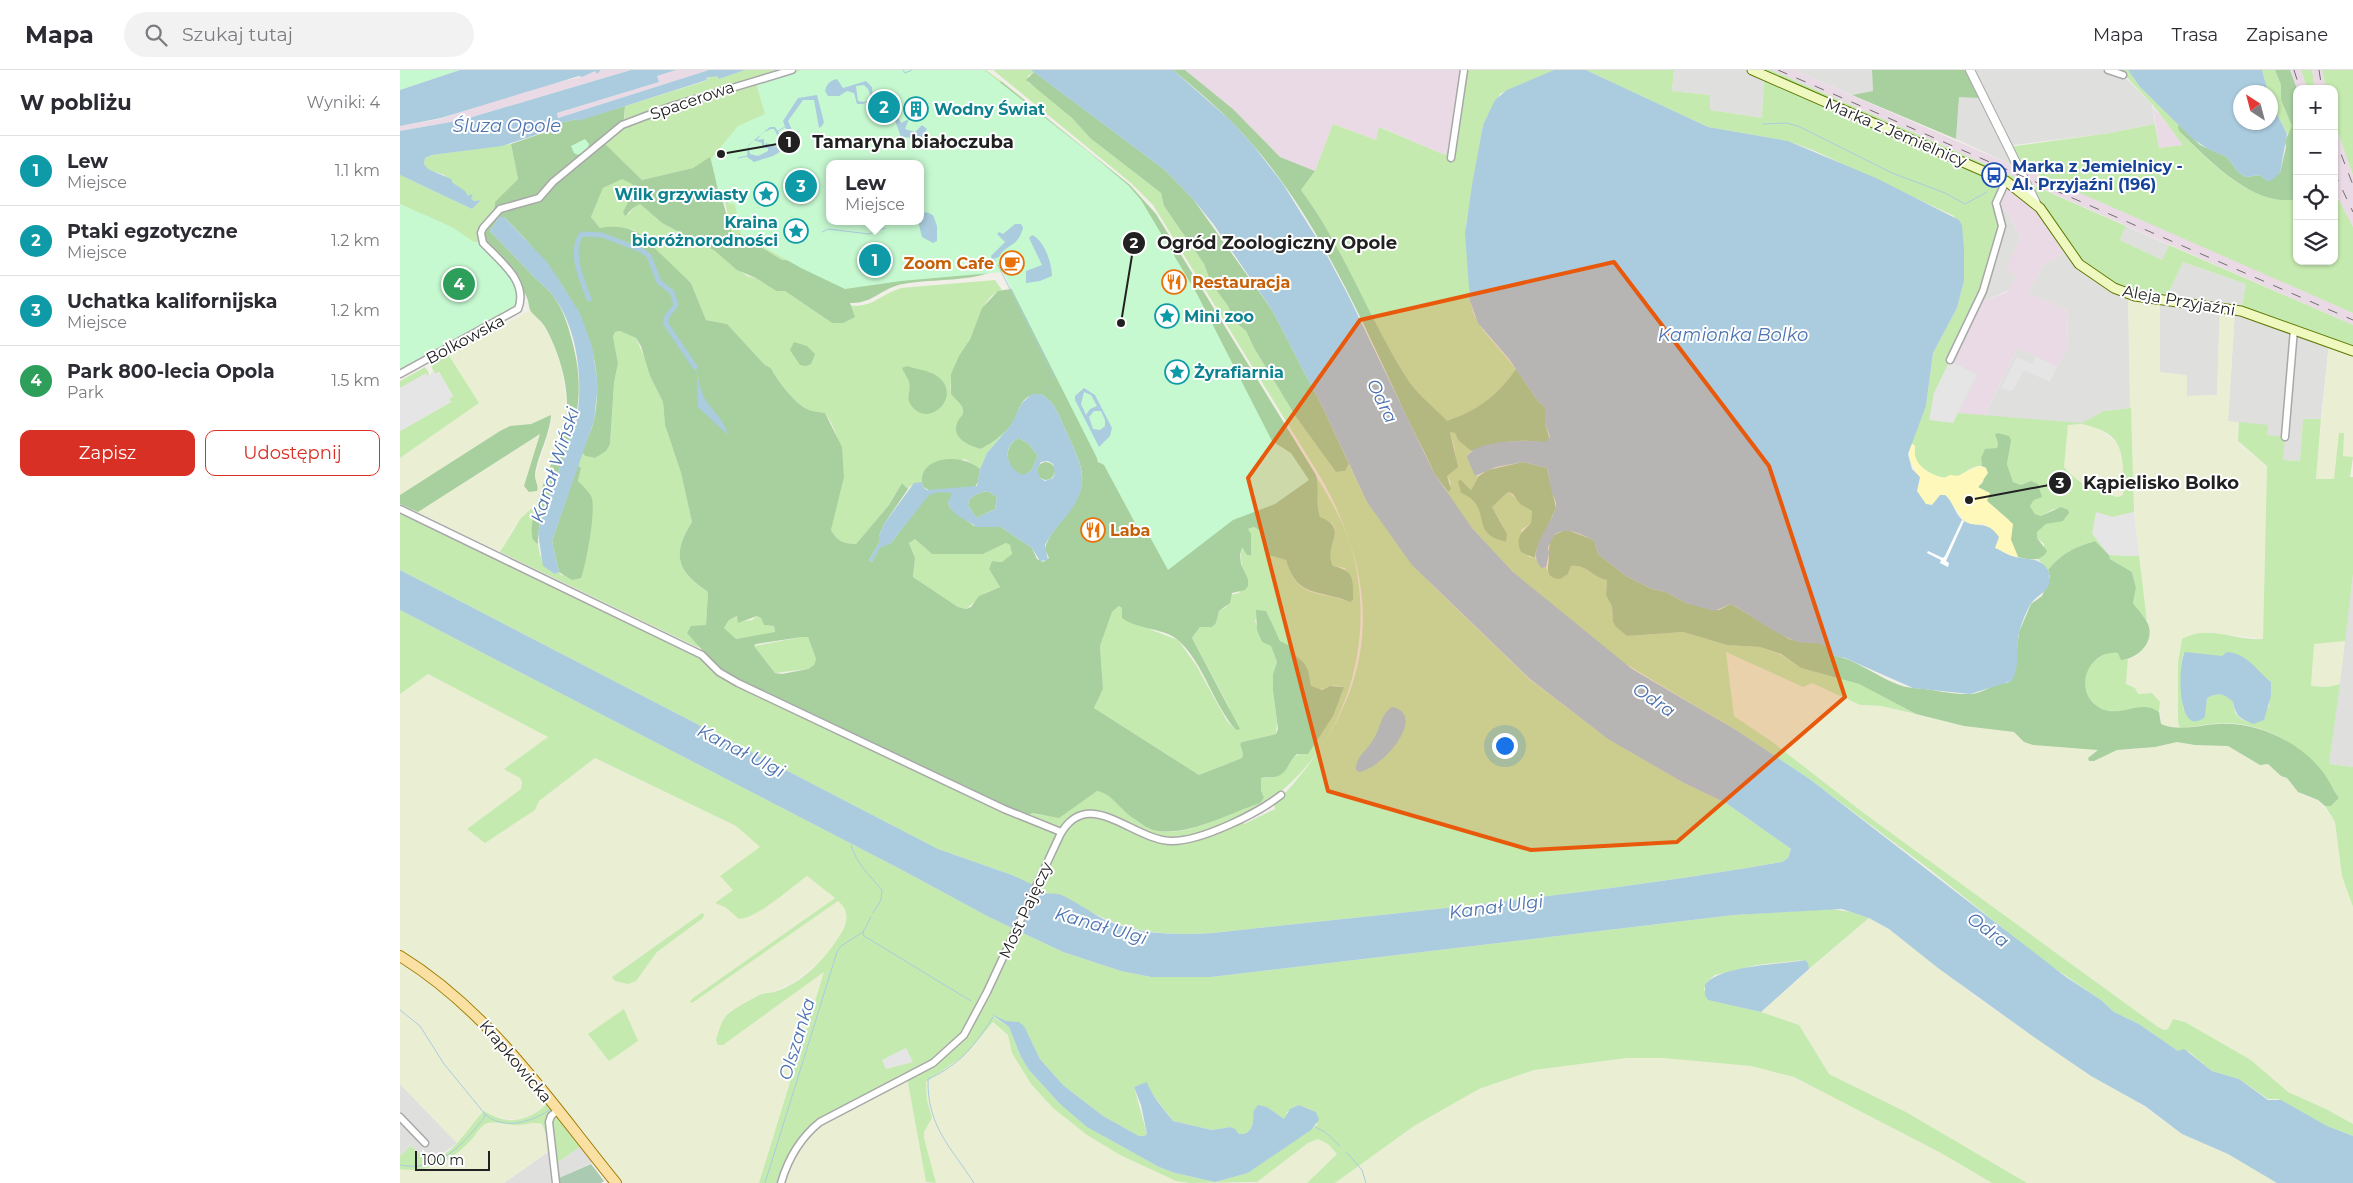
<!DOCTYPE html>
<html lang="pl">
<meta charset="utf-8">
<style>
:root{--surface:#fff;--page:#f2f2f3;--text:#2b2b33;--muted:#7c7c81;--line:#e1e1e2;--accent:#d93025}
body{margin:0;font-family:Montserrat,sans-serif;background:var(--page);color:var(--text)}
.controls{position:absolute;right:15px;top:15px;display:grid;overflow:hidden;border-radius:10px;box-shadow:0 1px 4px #0004}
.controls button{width:45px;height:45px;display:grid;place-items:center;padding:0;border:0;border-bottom:1px solid var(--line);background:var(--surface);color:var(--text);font:25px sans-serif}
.compass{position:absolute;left:1833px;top:15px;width:45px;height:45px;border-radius:50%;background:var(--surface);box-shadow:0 1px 4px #0004;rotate:324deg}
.scale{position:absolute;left:15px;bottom:12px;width:75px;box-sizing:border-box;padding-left:5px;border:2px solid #212121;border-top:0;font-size:14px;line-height:18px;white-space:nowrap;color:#212121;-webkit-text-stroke:4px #fff;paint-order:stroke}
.you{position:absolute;left:1104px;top:675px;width:18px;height:18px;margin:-12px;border:4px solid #fff;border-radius:50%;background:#1a73e8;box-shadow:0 0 0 8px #1a73e833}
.badge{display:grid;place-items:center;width:32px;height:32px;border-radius:50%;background:var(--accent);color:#fff;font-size:16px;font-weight:700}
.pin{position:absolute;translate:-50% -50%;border:2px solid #fff;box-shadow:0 1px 5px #0006}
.popup{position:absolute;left:426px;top:90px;width:98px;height:65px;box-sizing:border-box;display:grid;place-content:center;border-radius:10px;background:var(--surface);filter:drop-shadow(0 1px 4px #0005);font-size:16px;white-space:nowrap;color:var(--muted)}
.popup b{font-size:19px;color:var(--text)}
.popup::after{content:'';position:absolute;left:50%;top:100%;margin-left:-10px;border:10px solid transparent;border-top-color:var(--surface)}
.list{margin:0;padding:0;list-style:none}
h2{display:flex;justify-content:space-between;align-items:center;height:65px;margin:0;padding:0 20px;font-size:21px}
h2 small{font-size:16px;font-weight:400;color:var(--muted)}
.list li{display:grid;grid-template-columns:32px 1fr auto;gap:15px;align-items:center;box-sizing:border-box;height:70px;padding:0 20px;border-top:1px solid var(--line)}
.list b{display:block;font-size:19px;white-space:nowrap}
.list p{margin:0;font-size:16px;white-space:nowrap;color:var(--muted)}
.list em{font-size:16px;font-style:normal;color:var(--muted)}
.actions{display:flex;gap:10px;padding:15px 20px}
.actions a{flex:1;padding:11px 0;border:1px solid var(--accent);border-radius:10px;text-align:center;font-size:18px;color:var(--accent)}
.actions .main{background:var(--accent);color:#fff}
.icon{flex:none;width:28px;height:28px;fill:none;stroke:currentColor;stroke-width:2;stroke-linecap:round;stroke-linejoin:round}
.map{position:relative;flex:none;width:1953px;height:1113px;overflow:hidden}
header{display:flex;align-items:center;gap:30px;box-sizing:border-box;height:70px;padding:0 25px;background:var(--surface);border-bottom:1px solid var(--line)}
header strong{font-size:24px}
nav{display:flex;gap:28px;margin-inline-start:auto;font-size:18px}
.search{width:350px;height:45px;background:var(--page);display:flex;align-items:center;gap:12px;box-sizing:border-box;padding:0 18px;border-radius:28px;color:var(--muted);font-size:19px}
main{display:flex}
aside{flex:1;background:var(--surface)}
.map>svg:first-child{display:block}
.residential{fill:#dfdfde}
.industrial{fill:#eadae5}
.farmland{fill:#eaefd4;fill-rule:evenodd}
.grass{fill:#c5eab0;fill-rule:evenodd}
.forest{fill:#a7d09e;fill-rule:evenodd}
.sand{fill:#fef9ba}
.cemetery{fill:#aacab2}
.park{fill:#c7f9d1;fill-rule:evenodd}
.parking{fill:#e5e5e5}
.water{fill:#aaccde;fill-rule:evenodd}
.pier{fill:#fff}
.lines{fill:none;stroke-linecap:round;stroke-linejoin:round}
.stream{stroke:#aaccde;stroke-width:1}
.canal{stroke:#aaccde;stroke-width:5}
.minor-casing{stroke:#a8a8a8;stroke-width:9}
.tertiary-casing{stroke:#a8a8a8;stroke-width:10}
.secondary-casing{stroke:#607a06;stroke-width:11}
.primary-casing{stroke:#9d7c02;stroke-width:12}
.minor{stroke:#fff;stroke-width:6}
.tertiary{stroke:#fff;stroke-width:8}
.secondary{stroke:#eff9bf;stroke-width:9}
.primary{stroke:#fbe0a4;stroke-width:10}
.rail{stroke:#6f6f6f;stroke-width:1;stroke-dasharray:10 10;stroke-linecap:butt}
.marked{fill:#e8590c;fill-opacity:0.2;stroke:#e8590c;stroke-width:4;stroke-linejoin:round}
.labels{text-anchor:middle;stroke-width:4;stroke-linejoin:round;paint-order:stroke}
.street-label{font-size:16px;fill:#212121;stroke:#fff}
.culture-label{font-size:16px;font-weight:bold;fill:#0d838f;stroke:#fff;text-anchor:start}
.transit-label{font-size:16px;font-weight:bold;fill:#164399;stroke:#fff;text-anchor:start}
.food-label{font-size:16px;font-weight:bold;fill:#c56008;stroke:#fff;text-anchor:start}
.water-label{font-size:18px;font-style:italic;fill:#4d73b1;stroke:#fff}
.leader{fill:none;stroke:#212121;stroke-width:2}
.callout-dot{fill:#212121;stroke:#fff;stroke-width:2}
.mark-label{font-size:15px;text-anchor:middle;font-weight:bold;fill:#fff}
.callout-label{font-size:18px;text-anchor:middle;font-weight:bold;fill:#212121;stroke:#fff;stroke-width:4;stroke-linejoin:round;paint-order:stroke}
</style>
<header>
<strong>Mapa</strong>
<div class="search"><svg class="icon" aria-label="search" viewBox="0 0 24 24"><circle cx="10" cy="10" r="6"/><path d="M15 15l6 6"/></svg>Szukaj tutaj</div>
<nav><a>Mapa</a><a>Trasa</a><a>Zapisane</a></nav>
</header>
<main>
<aside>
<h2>W pobliżu<small>Wyniki: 4</small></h2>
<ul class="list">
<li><span class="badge" style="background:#0f9aa8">1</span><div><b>Lew</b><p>Miejsce</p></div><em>1.1 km</em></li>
<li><span class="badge" style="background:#0f9aa8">2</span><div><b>Ptaki egzotyczne</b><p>Miejsce</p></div><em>1.2 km</em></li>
<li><span class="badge" style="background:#0f9aa8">3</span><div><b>Uchatka kalifornijska</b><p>Miejsce</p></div><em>1.2 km</em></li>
<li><span class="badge" style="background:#2e9e5b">4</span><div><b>Park 800-lecia Opola</b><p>Park</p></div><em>1.5 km</em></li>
</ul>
<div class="actions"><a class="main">Zapisz</a><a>Udostępnij</a></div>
</aside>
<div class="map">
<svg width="1953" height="1113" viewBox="0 0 1953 1113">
<rect width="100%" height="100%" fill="#f1efe8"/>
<g class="residential">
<path d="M1274,0H1352L1364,5L1362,48L1310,40V25L1272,21Z"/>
<path d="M1394,0H1472L1473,21L1452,25Z"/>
<path d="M1570,0H1708L1723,5L1752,34L1755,54L1710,63L1614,75V96L1556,69L1559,27H1583Z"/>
<path d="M1596,133L1610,146L1621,168L1606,200L1617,206L1609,220L1584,231L1580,228Z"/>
<path d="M1726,156L1769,175L1762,190L1720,170Z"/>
<path d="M1668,180L1728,224L1731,338L1704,341L1682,354L1584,346L1618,278L1657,297L1667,278L1668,241L1628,222L1643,196Z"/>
<path d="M1783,192L1846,214L1841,240L1929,272L1921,349H1903L1900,391L1882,390L1867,365L1828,351L1835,240L1820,238L1817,325L1787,326L1760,302V229L1765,230Z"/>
<path d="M1953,504V697L1929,694Z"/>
<path d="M0,1014L57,1073L37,1088L26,1089L11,1076L0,1086Z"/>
<path d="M184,1074L198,1090L159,1108L157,1093Z"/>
<path d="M148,1082L151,1113H104Z"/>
</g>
<g class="industrial">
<path d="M201,0H231L62,50L0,61V56L40,49L145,15L181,7L195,1L197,4Z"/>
<path d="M276,0H309L158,48L157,43L259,12L257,6Z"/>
<path d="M785,0H1062L1049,79L1045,85L980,57L976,70L933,54L915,101L880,87L833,39Z"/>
<path d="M1371,0H1394L1614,96L1689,125L1953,243V255Z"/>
<path d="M1890,0H1901L1907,19H1897Z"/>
<path d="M1912,0H1922L1926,19H1915Z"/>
<path d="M1753,37L1784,75L1759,78Z"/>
<path d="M1934,52L1953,105V157L1934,120Z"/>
<path d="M1606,111L1636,133L1668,180L1643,196L1628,222L1668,241L1667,278L1657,297L1618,278L1584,346L1558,343L1550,290L1580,228L1584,231L1607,222L1617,206L1605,200L1621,168L1610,146L1596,133Z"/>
</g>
<g class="farmland">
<path d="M1728,224L1760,229V302L1787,305V326L1817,325L1820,237L1835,240L1828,351L1839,352V374L1867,396L1863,569L1806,562L1780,581V658H1771L1761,654L1760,632L1752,623L1738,624L1726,614L1728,589L1737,586L1749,570V557L1741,517L1731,399Z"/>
<path d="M131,240L139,247L154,276L162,299L167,343L165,359L139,432L113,458L100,482L18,442L141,364L124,416L135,407L151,355V345L131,354L110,356L100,361L0,425V388L79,333L48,284Z"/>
<path d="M1929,272L1953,281V387L1942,386L1944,363L1934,409H1916Z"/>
<path d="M1682,354L1698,358L1719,374L1723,385L1725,416L1723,425L1718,427L1703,424L1675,410L1664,397L1668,355Z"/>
<path d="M1945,571L1940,614L1927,617L1911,616L1914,574Z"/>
<path d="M1326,582L1402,617L1412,613L1460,635L1481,636L1564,656L1614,662L1618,667L1633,675L1694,678L1699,680L1692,684L1694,691L1717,680L1738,679L1777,672L1795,675L1828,676L1860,695L1868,694L1881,706L1887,708L1893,717L1904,726L1918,730L1935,752L1942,806L1953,837V1054L1926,1039L1888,1022L1851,990L1785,952L1777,949L1768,959L1764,960L1758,957L1465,744L1371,671L1334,646Z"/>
<path d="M28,604L148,667L105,700L120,707L122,712L121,719L68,759L135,740L139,731L195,688L336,756L361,778L333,820L315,833L325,837L339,849L364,837L407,806L435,828L291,932L438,831L444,836L447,847L446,854L427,886L394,912L373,922L360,924L332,941L326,946L316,970L323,975L425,901L359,1113H216L150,1031L136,1044L126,1049L116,1050L92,1046L84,1041L57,1073L0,1014V624ZM302,843L304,844L303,848L257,882L244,900L228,914L212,907Z"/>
<path d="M1469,848L1489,859L1575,926L1691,1006L1736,1031L1782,1064L1828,1084L1877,1113H1627L1506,1042L1429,1004L1399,955L1361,942Z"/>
<path d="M593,952L608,965L612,983L631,1014L669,1051L687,1065L720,1085L776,1111L790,1113H536L524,1068V1062L532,1048L527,1030L526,1012L565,985Z"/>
<path d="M1227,988H1263L1351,996L1394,1007L1541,1083L1592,1113H935L1014,1056L1079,1019L1134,1000Z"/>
<path d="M507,1007L526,1113H381L388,1093L414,1057Z"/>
<path d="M93,1052L115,1055L134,1052L142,1054L152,1078L104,1113H0V1099L9,1100L30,1098L37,1095L56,1084L82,1056Z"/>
<path d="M918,1069L928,1074L938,1084L907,1113H854L908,1073Z"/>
</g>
<g class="grass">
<path d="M345,0H386L319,18L224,51L225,36L306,11V9L317,5L319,9Z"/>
<path d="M398,0H586L601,11L598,15L424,91L430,148L392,191L382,190L340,164L333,168L324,128L310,88L293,98L242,110L203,73L223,57L319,22Z"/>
<path d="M593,0H631L634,2L628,6V13L641,20L672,48L690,68L761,123L764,136L804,194L811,213L828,236L834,251L846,261L854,278L896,347L936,402L945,401L949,394L967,432L1029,512L1129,609L1207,668L1284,713L1326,733L1391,779L1388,788L1382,792C1194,825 1002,842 813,863C745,867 716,858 658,824L652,825L612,805L538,779L0,500V444L632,743C661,752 675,733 697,721C713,723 720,740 733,748C739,752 746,758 753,760C785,769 830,743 860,732L864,728L861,720V708L876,707L888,697L892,688L901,683L944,617C940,616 935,615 931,616C922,618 920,623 911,616C906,586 895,590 879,569C873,561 870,550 866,541L855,550L862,572L871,575L877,592L873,604V621L877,653L876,664L842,672L840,674L843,684L842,688L799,705L694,638L703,619L700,576L712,542L719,536L722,538V543L749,559L778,570L796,595L827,651L836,660L829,637L792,568L800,557H806L816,553L819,541L826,537L831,529L830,525L839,523L848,509C842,497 839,490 842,476L846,480L848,459L854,457L864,463L863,471L868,485L886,490C897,530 920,520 950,532L945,498L933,496L929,486L935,465V458L932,453L920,447C915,433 920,420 916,406C929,427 942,449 950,473C982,578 940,698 841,748L844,754L875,739L874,735C972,633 991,533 921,408L753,135L731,113Z"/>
<path d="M1061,0H1154L1100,24L1083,55L1066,154L1070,231L1074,245L1083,260L1116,299C1098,325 1077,341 1047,352C1035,338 1018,325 1008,310C968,249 945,179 901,120L915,101L933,54L976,70L979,57L1045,85L1049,79Z"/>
<path d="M1186,0H1274L1272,21L1310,25V40L1362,48L1364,5L1352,0H1371L1726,156L1720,170L1762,190L1769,175L1953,255V281L1841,241L1846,214L1783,192L1765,230L1735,226L1693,205L1653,155L1606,111L1596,133L1602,156L1583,221L1550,290L1577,305L1558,343L1682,353L1704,341L1731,338L1734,442L1713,447L1709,485L1739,486L1747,551L1733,533L1736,518L1732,502L1710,489L1709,485L1695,471C1675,477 1662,483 1648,500L1638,489L1644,486V474L1637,468V462L1646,454L1666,448L1665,438L1654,439L1641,446L1635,444L1630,436L1634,430L1624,414L1621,415L1613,412L1607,394L1609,377L1598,373L1597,378L1581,388L1582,396C1573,395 1567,401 1560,405C1543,413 1523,402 1514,388L1515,376L1511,373L1526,336L1533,283L1557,238L1564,211L1554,146L1415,81L1388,71L1308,57ZM1682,354C1710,361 1721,368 1723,397C1723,407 1725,415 1723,425L1718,427C1697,423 1678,414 1664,397L1668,355Z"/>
<path d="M1720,0H1728L1740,17L1779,55V61C1806,88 1854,139 1897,129V191H1934V130H1939L1953,157V243L1623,98L1608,77L1710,63L1755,54L1759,78L1783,75L1752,34Z"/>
<path d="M1862,0H1875L1881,15V30L1892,55V61L1887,64L1871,32L1870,22H1868Z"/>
<path d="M1901,0H1912L1915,19H1907Z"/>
<path d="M1922,0H1953V105L1934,52V19H1926Z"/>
<path d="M111,74L118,109L96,132L95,144L83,173L74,172L0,134V105L72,139L81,130L74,131L71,128L73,126H68L44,105L27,99L24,94L25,88L32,85Z"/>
<path d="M222,108L232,114L235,119L228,134V145L233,138L240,134L262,153L315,181L347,206L356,208L376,221H385L432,253L444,235C474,239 475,227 501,218L595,210L602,220C581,227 578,254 569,270C559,289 548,302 551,324C555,330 562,333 563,340C564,346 558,349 557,355C553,369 569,375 580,379L587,376L611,355L587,383L580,399L565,389L526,401L522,412L510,416L508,419L502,413L489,435L456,474C444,474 437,471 431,460C433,445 438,432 441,418C448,394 439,363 425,343C418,342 410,341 405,338C394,332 376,309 371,298L365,295L327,254L306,250L291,213L234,160L216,157L200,158L191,147L203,118Z"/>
<path d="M220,261L236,268L247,293L250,306L263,332L265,355L281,403L292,452C271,484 277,502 308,522L306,556L301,557L298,573L299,578L100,482L121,448L139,432L135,442L134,471L138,474L140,485L155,504L159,502L162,506C179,475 209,443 178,411L181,398L178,395L182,382L185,386L195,388L210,374L214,313L218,293L213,267L215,262Z"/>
<path d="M48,284L79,333L0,388V361L51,332L49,329L53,326L39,302L35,304L30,294Z"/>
<path d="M25,297L29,303L28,307L26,304L0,318V311Z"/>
<path d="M1903,349H1921L1916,409H1934L1939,363H1944L1943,386L1953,387L1950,407H1953V504L1945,571L1914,574L1911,616L1927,617L1940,614L1929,694L1953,697V837L1942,806L1935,752L1925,736H1931L1939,728C1913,685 1879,655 1826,653C1810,653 1795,657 1780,658L1778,651V593L1782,569C1809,554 1835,571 1863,569L1867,396L1838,371L1839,352L1868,355L1867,365L1885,367L1883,390L1900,391ZM1783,584C1822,586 1840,587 1871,612L1869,636L1853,654L1841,649L1835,643L1833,632C1825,624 1818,622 1807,628L1805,647L1783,639L1781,596Z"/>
<path d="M1050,362L1055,363L1058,370L1071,381L1068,384L1075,406H1079L1071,420L1064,413L1061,423C1081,431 1082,449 1091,466L1106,471L1103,456L1092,437L1108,422L1132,441L1131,453L1121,460L1129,487L1135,488L1142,498L1146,497L1149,504H1168L1171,496C1187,494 1193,508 1207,510L1206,523L1212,536L1213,552L1216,557L1227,566L1283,562L1327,575L1360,577L1381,585L1401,598L1459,614L1516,644L1481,636L1460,635L1412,613L1403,617L1326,582L1334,646L1371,671L1465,744L1758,957L1764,960L1768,959L1773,949L1785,952L1851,990L1888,1022L1926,1039L1953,1054V1066L1927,1056L1878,1029H1868L1839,1009L1812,1001L1789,982L1778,981L1739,954L1714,942L1701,930L1644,891L1533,802L1411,710L1336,660L1219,590L1113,502L1072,458L1043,419L1048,422L1051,413L1047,406C1060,392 1055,378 1050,362Z"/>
<path d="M515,469L532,484H583L606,473L610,475L612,484L603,492L592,491L589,499L600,517L585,523L566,539L558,537L513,507L515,488L509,473Z"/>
<path d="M0,540L502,800L587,846L663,882L721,901L751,907H811L1334,845L1431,839L1451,842L1469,848L1409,899L1405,890L1357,895L1315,905L1307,912L1304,919L1309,930L1361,942L1399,955L1429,1004L1506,1042L1627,1113H1592L1541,1083L1394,1007L1351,996L1263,988H1227L1134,1000L1079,1019L1014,1056L935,1113H907L937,1084L928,1074L918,1069L908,1073L857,1112L790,1113L776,1111L720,1085L687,1065L653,1038L631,1014L612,983L608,965L593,952L565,985L526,1012L527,1030L532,1048L524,1062V1068L536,1113L526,1112L507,1007L434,1043L407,1063L381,1113H359L424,902L323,975H318L316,970C318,963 321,952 326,946C331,940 352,929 359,925C364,923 369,923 374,922C403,913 425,889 440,865C448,853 450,841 438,831L292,933L290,932L293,928L435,828L407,806C390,818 358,848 339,849L325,837L315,833L333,820L320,806L360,777L336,756L195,688L139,731L135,740L85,773L67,759L121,719L122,712L120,708L104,699L148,667L28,604L0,624ZM591,945L627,963L640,989L663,1015L703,1046L739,1066H744L747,1064L734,1017L747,1013C752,1027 765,1039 773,1051L812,1060L830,1057L834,1059L839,1064C852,1065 854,1053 853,1042L867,1037L884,1049L886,1048L887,1042L899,1035L916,1042L917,1055L848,1103L815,1112L775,1103L759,1097L705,1067L660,1034L629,1000L621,987L609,957Z"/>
<path d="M338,546V552L352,550L357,546L361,548L364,555L374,556L375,563L335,569L324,558L329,550Z"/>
<path d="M402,567H408L416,589L414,595L408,599L375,603L354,576Z"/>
<path d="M1711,582L1718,583L1725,590L1728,589L1726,614L1735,618L1738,624L1752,623L1760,632L1759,642C1745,632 1733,642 1718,642C1695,643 1679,622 1687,601C1692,590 1701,586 1711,582Z"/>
<path d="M302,843L304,844L303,848L257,882L236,911L228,914L215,911L212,907Z"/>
<path d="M224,939L238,971L209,991L188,964Z"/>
<path d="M150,1031L184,1074L154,1095L152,1078L142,1054C131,1051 125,1056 115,1055C107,1055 96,1051 88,1053C81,1055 77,1063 72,1069C53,1090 28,1104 0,1099V1086L11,1076L26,1089C49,1094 70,1054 84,1041C110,1057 130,1051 150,1031Z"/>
</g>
<g class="forest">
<path d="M773,0H785L833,39L880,87L915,101L901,120C945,179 968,248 1008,310C1018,325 1035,338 1047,351C1077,341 1098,325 1116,299L1138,331L1145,337V353L1150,370C1144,374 1137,371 1130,371C1111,370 1089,374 1071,381L1058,370L1055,363L1050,362L1058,397L1047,406L1051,419L1048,422L1034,403C1023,377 1009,353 998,328C958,241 916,148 853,75C829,47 801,23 773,0Z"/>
<path d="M1472,0H1565L1579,28L1559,27L1556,69L1452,25L1473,21Z"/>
<path d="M1875,0H1890L1897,19V129C1854,139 1807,88 1779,61L1778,57L1779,55L1800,75L1827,87L1838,102L1846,107L1860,105L1867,111L1880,103L1886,77L1885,71L1892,56L1881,30V15Z"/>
<path d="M634,2L765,100L793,129L872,240L924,340L949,394L945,401L936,402L896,347L854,278L846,261L834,251L828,236L811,213L804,194L764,136L761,123L690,68L672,48L626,10Z"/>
<path d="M601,11L730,115L756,144L916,405C920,420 915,433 920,447C951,459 922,475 933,496C955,501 953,509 953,530L950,532C920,519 897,529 886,490L868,485L864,480V463L854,457L848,459L851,464V485H847L842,477L840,485L841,494L848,509V516L845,520L832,523L830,533L819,541L816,553L812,557H800L792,568L840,659L836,660C813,634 804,594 779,571C766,558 738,560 722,548V538L719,536L712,542L700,576L703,619L694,638L799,705L842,688L843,684L840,674L842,672L876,664L878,659L873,621V604L877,592L871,576L862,572L857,560L856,540L866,541L880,571L892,577L895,585L904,593L908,600L911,616L922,620L930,616L944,617L933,646L908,684H897C889,690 889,700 880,705C873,709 867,706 861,708V720L864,728L860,733C830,743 786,768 753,760C746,758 739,752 733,748C720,740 713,724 697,721L659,748L632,743L624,748L325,606L287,563L291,556L306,555L308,522C277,501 271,485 292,452L281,403L265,355L263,332L250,306L241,276L236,268L220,261L215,262L213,267L218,293L214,313L210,374L206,381L195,388L185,386L182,382C186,371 192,360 194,350C211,268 158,201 104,147H99L90,161L137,210C157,225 165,244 171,267C189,331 173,361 152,419C145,437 137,454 138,474C135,472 132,470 132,465C128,442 157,385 164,360C173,327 161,285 145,257C142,251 133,245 130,240C128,233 129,230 124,222L120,223L121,217L116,211L83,173C77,152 95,154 95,132L118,109L111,74L161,57L160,53L177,49L178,50L225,36L223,57L204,73L242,110L293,98L310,87L333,167L340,164L382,190L405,191L437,202L452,212H458L462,208C450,185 434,190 414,178L420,164L410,147L430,148V151H448L449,158L454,161L460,157L479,156L480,160L470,180L474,197L496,196L513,178L504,151H520V94H495V86L489,84L423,96L414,97V94L515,71L531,70L561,31L576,44L559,55L563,62L571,56C581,67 598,78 614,76L623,63L621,54L602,37L606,26L598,15ZM639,106L652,115C654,124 651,134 653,143C656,158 671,175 685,181L686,205L693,209L701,199H712L718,181L717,161L720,156C732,153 738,156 746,165C745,179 748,198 737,209C733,214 727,217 723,223L726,242L763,272L772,269V257L797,244L851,334C852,339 853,345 853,350C851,362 834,388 824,392L802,381C800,365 812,349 801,333L772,337L769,344L774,357C763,384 727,403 698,392L694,375L673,334L672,326L673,317L695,277L704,254L703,248L709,239L707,233L685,218H658L650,214H641L598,221L582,238L570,269L559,286L551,304V324C555,330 562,333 563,340C564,345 560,347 558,351C550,367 567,375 580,379C589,376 605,363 611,355C621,342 618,324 641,324C656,333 659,346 666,361C685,403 692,414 661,452C654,460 647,469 645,479L649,488L643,492L637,489L632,478L601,457L574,456L550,438L548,433L552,426V419L575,417L578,412L580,399C561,381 514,387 523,417L531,421L491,473L480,477L472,492L469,490L479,473V466L484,454L508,419L502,413L489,435L456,474C444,474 437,471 431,460L444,407L442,377L425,343C418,342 410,341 405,338C394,332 376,309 371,298L365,295L327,254L306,250L291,213L241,165C231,157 213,155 200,158L191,147L203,118L222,109L232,114L235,119L223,142L225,146L233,138L240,134L262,153L315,181L337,200L356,208L376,221H385L432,253H443L455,247L450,233C473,234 481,218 503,214C536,208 571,213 601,198C592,180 585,183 573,172C561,162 554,151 541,142C546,130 540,125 533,116L544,107C556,127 558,150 584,156C591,157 596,159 602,156C609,154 618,153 623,146C632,131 604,124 639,106ZM515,469L532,484H583L606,473L610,475L612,484L602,492L592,491L589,499L600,517L579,526L571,537L566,539L558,537L513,507L515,488L509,473ZM337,546L338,553L357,546L361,548L364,555L374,556L375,562L336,569L324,558L329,550ZM402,567H408L416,589L414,595L408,599L382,604L375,603L354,576L356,574Z"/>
<path d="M394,272L407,276L415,284L411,294L406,296L400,295L390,280Z"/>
<path d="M507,296C515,299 526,300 534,304C567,324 528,361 511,335C505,327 512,321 509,312C508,308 504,303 502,298Z"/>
<path d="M151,345C150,365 136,389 135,406C135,412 139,415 137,421L129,422L124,416L140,364L18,442L0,434V425L100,361L110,356L131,354Z"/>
<path d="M1598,363L1609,366L1611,370L1607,394L1613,412L1621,415L1631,411L1638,414L1642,427L1634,430L1630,436L1635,444L1641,446L1661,437L1668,440L1669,443L1663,451L1646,454L1637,462V468L1647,481C1642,492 1630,490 1618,487L1611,470L1609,450L1587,431L1578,417L1583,412L1586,398L1582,396L1581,388L1585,379L1597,378L1598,373L1595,364Z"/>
<path d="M619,368L629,374L638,386L631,401L623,406C606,399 601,377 619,368Z"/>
<circle cx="646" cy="401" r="9"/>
<path d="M1123,392L1147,398L1156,438L1136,481L1135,488L1121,482C1115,467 1121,463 1131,453L1132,441L1120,434L1113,424L1108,422L1092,437L1107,464L1106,472C1102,470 1095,469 1091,466C1075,455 1089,435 1061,423L1058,411L1061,410L1071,420L1079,406L1088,400Z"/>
<path d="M178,395L181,398L178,411C183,416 188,421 191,426C197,437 186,495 181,508L172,510L159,502L152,471Z"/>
<path d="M588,421L597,427L595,439L576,448L568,435C569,425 579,423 588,421Z"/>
<path d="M1167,460L1194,470L1198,484L1226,506L1252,519L1266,522L1286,533L1319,540L1331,534L1389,569L1400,572L1420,573L1427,577L1431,585C1460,589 1487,616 1513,618C1532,619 1553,625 1571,624C1584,623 1595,612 1608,613L1614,606L1619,562L1631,534L1642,526L1650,507L1648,500C1662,483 1675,477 1695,471L1709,485L1710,489L1732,502L1736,518L1733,533C1738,540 1747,549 1749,557C1753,574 1737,589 1721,590L1718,583C1687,580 1672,622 1700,638C1720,649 1741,628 1759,642L1761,654C1779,662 1798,655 1818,654C1856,651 1899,671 1923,702C1929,710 1933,720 1939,728L1931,736H1925L1918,730L1898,722L1887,708L1881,706L1868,694L1860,695L1828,676L1795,675L1777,672L1755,677L1717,680L1694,691H1689L1688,688L1698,680L1633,675L1624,672L1614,662L1564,656L1516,644L1459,614L1401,598L1381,584L1360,577L1327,575L1283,562L1227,566L1216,557L1213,552L1212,536L1206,525L1207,510C1193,508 1187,494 1171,496L1168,504L1160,509C1143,507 1149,497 1149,486C1149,470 1150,464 1167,460Z"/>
</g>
<path class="sand" d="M1511,373L1515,376C1512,395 1528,404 1544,408L1550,405L1558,406L1578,396L1586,398L1588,403L1578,417L1590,423L1587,431L1613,454L1611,470L1618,487C1610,486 1603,481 1595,478L1597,471L1584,454C1565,456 1564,451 1555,438C1552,433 1543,430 1538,427L1535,433L1529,436L1522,431L1517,421L1520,410C1514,396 1505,390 1511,373Z"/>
<path class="cemetery" d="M191,1094L204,1111L201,1113H160L159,1108Z"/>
<g class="park">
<path d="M0,0H60L0,20Z"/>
<path d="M402,0H584L690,83L729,116L741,130L797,224L872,371L891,383L909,410L875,434L833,450L768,500L750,467L741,464L704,395L699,392L603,202L501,211L445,219L401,198L341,164L335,134L328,133L327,128L320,129L311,89L338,56L365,44L356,13ZM430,94H520V151H430Z"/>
<path d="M185,69L189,74L187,80L178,85L174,83L171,76Z"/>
<path d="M0,134L52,157L74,172L83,173L116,211L117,232L106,245L0,299Z"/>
</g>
<g class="parking">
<path d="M1617,287L1632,294L1636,287L1657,297L1650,312L1624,300L1613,320L1610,321L1601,318Z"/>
<path d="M1550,290L1577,305L1553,353L1529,350L1534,323Z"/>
<path d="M33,301L35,304L39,302L40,304L53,327L49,329L51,332L0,361V318L26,303L28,307Z"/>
<path d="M1696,442L1713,447L1734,442L1739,486L1709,485L1692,464Z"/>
<path d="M506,978L513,992L486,999L482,990Z"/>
</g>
<g class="water">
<path d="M60,0H201L197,4L195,1L182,7L179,6L41,48L0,56V20Z"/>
<path d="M231,0H276L257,6L259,12L157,43L158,48L309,0H345L319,9L317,6L306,8L307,10L178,51L177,49L160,53L161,57L102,76L32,85L25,88L24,94L28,99L51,109L53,113L65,121L68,126L71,124L73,126L71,128L74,131L81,130L72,139L0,105V61L62,50Z"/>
<path d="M631,0H773L797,21L831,51L853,75L883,114L924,180L947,223L1034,403L1072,458L1113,502L1232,599L1336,660L1411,710L1666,907L1701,930L1714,942L1739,954L1778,981L1784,979L1812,1001L1839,1009L1868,1030H1881L1927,1056L1953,1066V1113H1877L1828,1084L1782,1064L1745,1036L1691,1006L1631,965L1538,898L1489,859L1469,848L1442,839L1334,845L811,907H751L721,901L663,882L587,846L502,800L0,540V500L538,779L612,805L642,819L641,822C647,824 652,823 658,824C668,826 694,845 706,850C738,865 778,865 813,863C1002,842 1194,825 1382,792L1388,788L1391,779L1326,733L1284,713L1208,669L1130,609L1012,495L967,432L924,340L872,240L814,155L793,129L765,100Z"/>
<path d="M1154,0H1186L1308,57L1388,71L1476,108L1559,150L1562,155L1564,180V211L1557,238L1533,283L1526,336L1508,384L1512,399L1520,407L1517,421L1526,434L1532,435L1540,425H1545C1554,432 1555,446 1564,451C1577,459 1587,449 1599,467L1595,478C1601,480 1607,485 1612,486C1627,491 1639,486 1648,500C1655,522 1639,521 1630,535C1625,544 1619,559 1618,569C1617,583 1619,598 1612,611L1570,624L1513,618L1445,588L1431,585L1428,583L1427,577C1414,569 1406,576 1393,570C1371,562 1352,545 1331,534L1314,541L1286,533L1266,522L1252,519L1226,506L1198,484L1194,470C1181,465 1168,456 1155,464L1148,477L1149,484L1146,497L1142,498C1124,483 1152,454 1156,437C1157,432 1153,426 1152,422C1149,414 1150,406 1147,398L1123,392L1096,397L1075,406L1067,387C1075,369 1129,370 1146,372L1150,367L1145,353V337L1138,331L1109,289L1078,253L1070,231L1065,163L1072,115L1083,55L1095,30L1107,20Z"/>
<path d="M1728,0H1862L1868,22H1840V52H1870L1871,32L1887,64L1880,103L1872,110L1867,111L1860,105L1846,107L1838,102L1827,87L1808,79L1793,69L1740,17Z"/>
<path d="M437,9L443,18L466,11L472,17L473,29L463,34H457L454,23L447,21L439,26H428L425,21C427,13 430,11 437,9ZM464,15L468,19L472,29L464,32L458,31L456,16Z"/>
<path d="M417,25L424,52L422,56L419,58L414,30H403L388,51L392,60L400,62L388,64L383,51L398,28Z"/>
<path d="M496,43L501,53L509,49L505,59L515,62L522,55L527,59L522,68L501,67L493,45Z"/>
<path d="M370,57H375L384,70L386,78L373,86L354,92L347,87L348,75ZM371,59H374L379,68L376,77L366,73L364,76V69L357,70L362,63ZM354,70L362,73V78H368V81L358,86L350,84L348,76Z"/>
<path d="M410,101L411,125L403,127L400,124L393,125L388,118L395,114L398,105Z"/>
<path d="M526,142L533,145L537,156V171L533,173L522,167L518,151H520V145Z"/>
<path d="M99,147H104L147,192L157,207L180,243L192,276L198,315L194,351L152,471L159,502L155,504L143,496L138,463L141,449L176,353C185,308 177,239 137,210L90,161Z"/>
<path d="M615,154H621L623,158C617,179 606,173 599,187L592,189L591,186L605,172L597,164L599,162L603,164Z"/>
<path d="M632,165C644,170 652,193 652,206L640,211L626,213V201L642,195L629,168Z"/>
<path d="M292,291C299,303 298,313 303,325C309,339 325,349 328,365L298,337L297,305Z"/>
<path d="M684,318L695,325L712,358L710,366L699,377L675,330V326ZM684,322L691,325L697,336L690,339L686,345L681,334ZM694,341H701L705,350V356L700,360L693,359L689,347Z"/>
<path d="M632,324H641C656,333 659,346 666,361C680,393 693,412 668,444C660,454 651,463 645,475L648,490L640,491L632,478L601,457H577L557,445L550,438L548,433L552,423L539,422L529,425L491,473L480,478L472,492L469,490L479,473V466L484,454L514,413L522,412L523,417L527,420L577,416L580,399L587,383L611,355L622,333ZM619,368L629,374L638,386L631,401L623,405C606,399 601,376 619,368ZM648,391L653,394L655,403L653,408L645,411L640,408L637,399L641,392ZM588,421L597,427L595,439L576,448L568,435C569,425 579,423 588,421Z"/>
<path d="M1785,582L1822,586L1827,582C1848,584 1856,600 1871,612V626L1864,650L1853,654C1840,648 1836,647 1833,632C1825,624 1818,622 1807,628L1805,647C1776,671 1778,590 1785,582Z"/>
<path d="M992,637C1028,644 984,698 959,702L956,700C955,687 967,681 973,670C981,658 980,645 992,637Z"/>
<path d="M1405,890L1408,893L1409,899L1361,942L1308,930L1305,925V915C1319,895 1381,895 1405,890Z"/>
<path d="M591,944L606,951L619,952L624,956L640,989L663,1015L703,1046L739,1066H744L747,1064L741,1035L734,1017L747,1012C752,1027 764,1039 773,1051L812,1060L830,1057L835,1059L839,1064C852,1065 854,1053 853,1042L858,1035L867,1037L884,1049L890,1039L899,1035L916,1042L919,1050L911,1060L848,1103L815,1112L775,1103L759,1097L687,1057L660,1034L629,1000L621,987L609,957Z"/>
</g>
<path class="pier" d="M1562,450L1564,451L1546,491L1549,493L1548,497L1540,493L1541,490L1527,483L1528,481L1543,488L1545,486Z"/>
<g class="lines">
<g class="stream">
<path d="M503,0L505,3L512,0"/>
<path d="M1363,54L1387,53L1400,57L1492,103L1545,123L1565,134L1587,122"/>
<path d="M378,61L385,57"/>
<path d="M338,88L347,86"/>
<path d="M422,162L428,159L469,164L485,158"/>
<path d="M595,189V191"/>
<path d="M598,195L654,307L652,310"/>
<path d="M648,319L650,316"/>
<path d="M451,775C456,793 470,806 482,820L481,830L473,843"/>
<path d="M463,862L464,866L571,931"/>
<path d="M0,940L20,956L44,994L85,1044L84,1048C62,1075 39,1103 0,1095"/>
<path d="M85,1044C103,1061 132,1052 149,1040"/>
<path d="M915,1057L925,1062L940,1076"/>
<path d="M946,1082L962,1100L966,1113"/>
<path d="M365,1113L437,882L441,876L463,862L471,847"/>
<path d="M574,1113C550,1076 527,1056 528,1009C559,996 576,974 593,947"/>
</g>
<path class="canal" d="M189,229C183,213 168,181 182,164L202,165L241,180L249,186L259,212L272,222L276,235L266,248V254L295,297"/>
<g class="minor-casing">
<g id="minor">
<path d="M1708,0L1723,5"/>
<path d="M1051,88L1064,0"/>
<path d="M1550,290L1583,221L1602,156L1596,133L1606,111"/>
<path d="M0,304L118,239C129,212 100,191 83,173L81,163L83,158L100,139L139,128L153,112L222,55L272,36L392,0"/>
<path d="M1885,367L1894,259"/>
<path d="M0,439L302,585L319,602L338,613L604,739L661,762"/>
<path d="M0,1047L25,1073"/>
<path d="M156,1113L149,1052L151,1046L158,1040"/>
<path d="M381,1113C388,1089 400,1068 420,1052L533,993L564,965L587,922L660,765C688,714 733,771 772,771C802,771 858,743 881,725"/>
</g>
</g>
<g class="tertiary-casing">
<path id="tertiary" d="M1570,0L1636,133"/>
</g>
<g class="secondary-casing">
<path id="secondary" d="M1352,0L1606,111L1640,138L1679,194L1714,218L1735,226L1841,241L1953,281"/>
</g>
<g class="primary-casing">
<path id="primary" d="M0,886C91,942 150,1032 216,1113"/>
</g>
<use href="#minor" class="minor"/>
<use href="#tertiary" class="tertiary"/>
<use href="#secondary" class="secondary"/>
<use href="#primary" class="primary"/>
<g class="rail">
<path d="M1378,0L1953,250"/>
<path d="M1894,0L1900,19"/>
<path d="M1919,0L1922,19"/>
<path d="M1934,66L1953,115"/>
<path d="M1934,102L1953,142"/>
</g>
</g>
<path class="marked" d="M1214,192L1369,396L1445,627L1277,772L1131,780L928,721L848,408L960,250Z"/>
<defs>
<g id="building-ring" transform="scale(1.25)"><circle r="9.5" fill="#fff" stroke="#0f9aa8" stroke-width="1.5"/><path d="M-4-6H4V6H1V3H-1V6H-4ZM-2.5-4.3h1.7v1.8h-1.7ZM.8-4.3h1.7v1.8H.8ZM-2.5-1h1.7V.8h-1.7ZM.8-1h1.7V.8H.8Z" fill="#0f9aa8"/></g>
<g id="bus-ring" transform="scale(1.25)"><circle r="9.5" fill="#fff" stroke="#1a4fb4" stroke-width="1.5"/><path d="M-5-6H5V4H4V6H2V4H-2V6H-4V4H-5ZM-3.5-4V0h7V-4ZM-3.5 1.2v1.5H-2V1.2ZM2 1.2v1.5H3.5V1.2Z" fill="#1a4fb4"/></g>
<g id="sight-ring" transform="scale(1.25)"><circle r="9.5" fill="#fff" stroke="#0f9aa8" stroke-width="1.5"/><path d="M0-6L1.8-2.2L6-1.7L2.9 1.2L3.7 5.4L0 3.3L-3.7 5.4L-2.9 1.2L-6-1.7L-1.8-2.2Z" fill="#0f9aa8"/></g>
<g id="cafe-ring" transform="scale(1.25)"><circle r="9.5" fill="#fff" stroke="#e8710a" stroke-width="1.5"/><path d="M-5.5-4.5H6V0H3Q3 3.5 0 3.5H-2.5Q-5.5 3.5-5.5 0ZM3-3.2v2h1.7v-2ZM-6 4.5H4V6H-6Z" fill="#e8710a"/></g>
<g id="restaurant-ring" transform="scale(1.25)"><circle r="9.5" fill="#fff" stroke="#e8710a" stroke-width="1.5"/><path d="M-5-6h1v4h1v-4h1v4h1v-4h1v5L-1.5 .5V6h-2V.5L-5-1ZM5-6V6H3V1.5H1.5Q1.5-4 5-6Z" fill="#e8710a"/></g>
</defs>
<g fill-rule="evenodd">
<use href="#building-ring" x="516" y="39"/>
<use href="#bus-ring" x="1594" y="105"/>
<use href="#sight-ring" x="366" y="124"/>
<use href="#sight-ring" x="396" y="161"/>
<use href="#cafe-ring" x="612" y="193"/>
<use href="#restaurant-ring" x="774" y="212"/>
<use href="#sight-ring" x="767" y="246"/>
<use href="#sight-ring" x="777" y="302"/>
<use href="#restaurant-ring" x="693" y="460"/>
</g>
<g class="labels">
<g class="street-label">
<text transform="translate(292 30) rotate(-19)" y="6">Spacerowa</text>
<text transform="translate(1496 62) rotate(23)" y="6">Marka z Jemielnicy</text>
<text transform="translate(1779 230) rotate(10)" y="6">Aleja Przyjaźni</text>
<text transform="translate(65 269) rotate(-28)" y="6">Bolkowska</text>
<text transform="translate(625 840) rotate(-65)" y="6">Most Pajęczy</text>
<text transform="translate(116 991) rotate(50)" y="6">Krapkowicka</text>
</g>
<g class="culture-label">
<text x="534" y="45">Wodny Świat</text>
<text x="348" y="130" text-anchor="end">Wilk grzywiasty</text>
<text x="378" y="158" text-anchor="end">Kraina<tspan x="378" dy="18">bioróżnorodności</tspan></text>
<text x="784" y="252">Mini zoo</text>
<text x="794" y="308">Żyrafiarnia</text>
</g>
<g class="transit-label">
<text x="1612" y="102">Marka z Jemielnicy -<tspan x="1612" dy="18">Al. Przyjaźni (196)</tspan></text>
</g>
<g class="food-label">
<text x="594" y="199" text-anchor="end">Zoom Cafe</text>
<text x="792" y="218">Restauracja</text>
<text x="710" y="466">Laba</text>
</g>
<g class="water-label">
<text x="107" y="62">Śluza Opole</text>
<text x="1333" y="271">Kamionka Bolko</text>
<text transform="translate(982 331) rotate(64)" y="6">Odra</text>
<text transform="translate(155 395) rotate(-72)" y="6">Kanał Wiński</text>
<text transform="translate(1254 630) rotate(34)" y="6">Odra</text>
<text transform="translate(341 681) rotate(27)" y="6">Kanał Ulgi</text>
<text transform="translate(1096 837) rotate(-7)" y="6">Kanał Ulgi</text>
<text transform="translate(701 856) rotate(16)" y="6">Kanał Ulgi</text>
<text transform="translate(1588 860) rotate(36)" y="6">Odra</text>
<text transform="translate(397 969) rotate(-73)" y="6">Olszanka</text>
</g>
</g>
<path class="leader" d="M321 84L389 72M721 253L734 173M1569 430L1660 413"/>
<g class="callout-dot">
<circle cx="321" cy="84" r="5"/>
<circle cx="721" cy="253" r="5"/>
<circle cx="1569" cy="430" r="5"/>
<circle cx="389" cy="72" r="12"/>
<circle cx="734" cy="173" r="12"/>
<circle cx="1660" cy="413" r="12"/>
</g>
<g class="mark-label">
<text x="389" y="77">1</text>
<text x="734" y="178">2</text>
<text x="1660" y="418">3</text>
</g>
<g class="callout-label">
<text x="513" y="78">Tamaryna białoczuba</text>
<text x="877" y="179">Ogród Zoologiczny Opole</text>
<text x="1761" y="419">Kąpielisko Bolko</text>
</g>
</svg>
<div class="controls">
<button>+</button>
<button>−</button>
<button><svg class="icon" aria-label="locate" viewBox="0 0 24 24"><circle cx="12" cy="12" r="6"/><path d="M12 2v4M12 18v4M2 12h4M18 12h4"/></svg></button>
<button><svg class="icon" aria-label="layers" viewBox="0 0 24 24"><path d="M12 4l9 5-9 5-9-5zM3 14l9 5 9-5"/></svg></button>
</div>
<svg class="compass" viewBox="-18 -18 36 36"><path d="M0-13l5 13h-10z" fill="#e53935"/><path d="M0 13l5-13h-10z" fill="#7c7c81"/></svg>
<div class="scale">100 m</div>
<div class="you"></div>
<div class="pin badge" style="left:475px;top:190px;background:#0f9aa8">1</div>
<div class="popup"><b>Lew</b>Miejsce</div>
<div class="pin badge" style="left:484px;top:37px;background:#0f9aa8">2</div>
<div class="pin badge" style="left:401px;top:116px;background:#0f9aa8">3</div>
<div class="pin badge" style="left:59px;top:214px;background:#2e9e5b">4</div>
</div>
</main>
